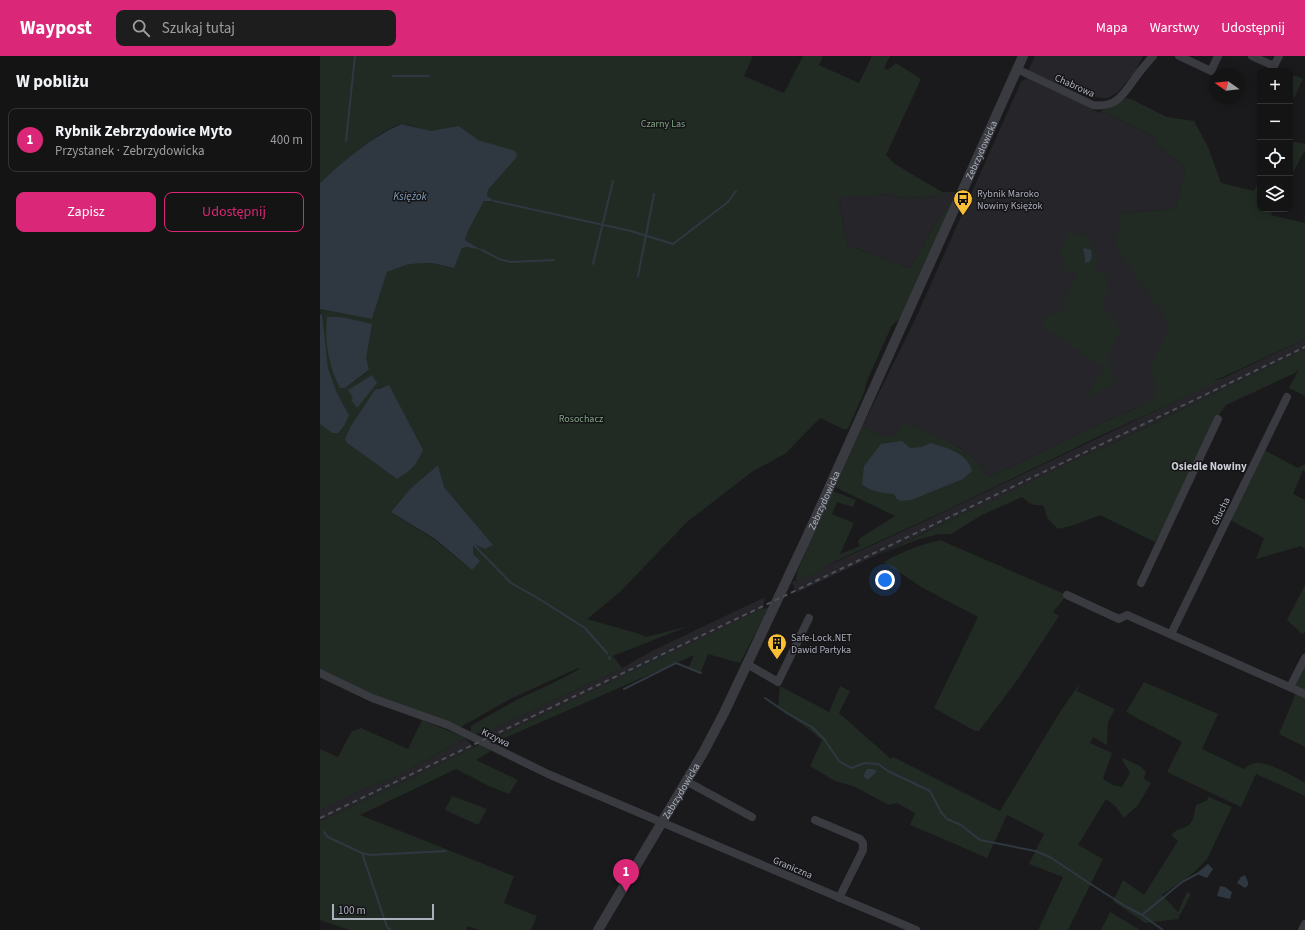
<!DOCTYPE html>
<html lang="pl">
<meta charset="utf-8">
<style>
:root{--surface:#141415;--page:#1d1d1e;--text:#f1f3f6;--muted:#9d9ea0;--line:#333334;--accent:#db2777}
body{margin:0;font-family:"Source Sans 3",sans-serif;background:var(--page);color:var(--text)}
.controls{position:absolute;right:12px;top:12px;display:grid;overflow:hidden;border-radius:8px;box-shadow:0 2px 10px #0003}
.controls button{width:36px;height:36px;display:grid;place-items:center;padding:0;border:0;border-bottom:1px solid var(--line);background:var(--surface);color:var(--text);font:20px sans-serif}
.compass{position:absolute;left:889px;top:12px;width:36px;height:36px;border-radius:50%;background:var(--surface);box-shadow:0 2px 10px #0003;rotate:284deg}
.scale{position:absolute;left:12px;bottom:10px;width:102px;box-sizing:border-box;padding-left:4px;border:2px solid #acb0bc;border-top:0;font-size:11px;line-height:14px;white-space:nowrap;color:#acb0bc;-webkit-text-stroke:3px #151417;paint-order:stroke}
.you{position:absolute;left:565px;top:524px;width:14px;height:14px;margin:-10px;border:3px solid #fff;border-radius:50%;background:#1a73e8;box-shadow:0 0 0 6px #1a73e833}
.badge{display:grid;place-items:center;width:26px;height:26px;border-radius:50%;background:var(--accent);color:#fff;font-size:13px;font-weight:700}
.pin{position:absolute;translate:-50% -33px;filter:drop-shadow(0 1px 2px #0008)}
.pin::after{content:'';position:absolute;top:21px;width:14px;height:12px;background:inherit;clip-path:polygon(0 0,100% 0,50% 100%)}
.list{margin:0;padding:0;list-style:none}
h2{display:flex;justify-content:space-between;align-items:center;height:52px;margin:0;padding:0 16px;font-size:17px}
h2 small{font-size:13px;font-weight:400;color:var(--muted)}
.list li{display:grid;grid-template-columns:26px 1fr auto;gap:12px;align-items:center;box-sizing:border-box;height:64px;margin:0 8px 8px;padding:0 8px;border:1px solid var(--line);border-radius:8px}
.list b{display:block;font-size:15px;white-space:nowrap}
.list p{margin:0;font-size:13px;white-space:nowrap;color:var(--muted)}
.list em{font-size:13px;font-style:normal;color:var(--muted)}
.actions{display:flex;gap:8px;padding:12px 16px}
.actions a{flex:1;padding:9px 0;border:1px solid var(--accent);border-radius:8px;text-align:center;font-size:14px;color:var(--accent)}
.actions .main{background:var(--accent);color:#fff}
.icon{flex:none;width:22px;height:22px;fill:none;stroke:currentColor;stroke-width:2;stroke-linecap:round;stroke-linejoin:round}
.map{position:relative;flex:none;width:985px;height:874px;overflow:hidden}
header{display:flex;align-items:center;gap:24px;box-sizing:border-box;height:56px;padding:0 20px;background:var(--accent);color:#fff}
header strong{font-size:19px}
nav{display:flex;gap:22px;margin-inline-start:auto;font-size:14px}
.search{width:280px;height:36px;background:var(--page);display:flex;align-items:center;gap:10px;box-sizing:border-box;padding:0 14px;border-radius:8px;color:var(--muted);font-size:15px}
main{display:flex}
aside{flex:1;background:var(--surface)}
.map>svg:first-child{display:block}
.built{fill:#262529}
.green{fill:#212b23;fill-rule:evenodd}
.water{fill:#2f3841}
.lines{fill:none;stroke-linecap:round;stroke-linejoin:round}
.stream{stroke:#2f3841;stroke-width:2}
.minor{stroke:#3a3b41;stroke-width:8}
.tertiary{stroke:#3a3b41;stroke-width:10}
.rail{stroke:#4d4f56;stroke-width:2;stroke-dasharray:5 4;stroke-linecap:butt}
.labels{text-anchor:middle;stroke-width:3;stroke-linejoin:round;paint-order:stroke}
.street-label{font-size:10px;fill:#acb0bc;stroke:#151417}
.park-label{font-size:10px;fill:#82a886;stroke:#151417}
.poi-label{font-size:10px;fill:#acb0bc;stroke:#151417;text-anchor:start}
.water-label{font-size:11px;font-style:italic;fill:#829cb8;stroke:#151417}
.neighbourhood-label{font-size:11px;font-weight:bold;fill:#cdcfd8;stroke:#151417}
</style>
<header>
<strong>Waypost</strong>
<div class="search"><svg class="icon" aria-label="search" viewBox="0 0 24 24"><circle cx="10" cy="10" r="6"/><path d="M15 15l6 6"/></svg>Szukaj tutaj</div>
<nav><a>Mapa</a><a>Warstwy</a><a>Udostępnij</a></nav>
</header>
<main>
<aside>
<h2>W pobliżu<small></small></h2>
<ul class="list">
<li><span class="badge">1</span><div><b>Rybnik Zebrzydowice Myto</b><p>Przystanek · Zebrzydowicka</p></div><em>400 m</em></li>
</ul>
<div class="actions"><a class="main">Zapisz</a><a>Udostępnij</a></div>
</aside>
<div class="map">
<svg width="985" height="874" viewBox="0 0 985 874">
<rect width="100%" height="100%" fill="#1a1a1c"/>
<g class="built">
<path d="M715,0H823L815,16L798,36L788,42H782L764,39L708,15Z"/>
<path d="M708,23L765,49L779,57L781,55L836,82L834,87L866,111L855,153L802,157L804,203L888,320L828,343L820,351L803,357L669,421L658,407L640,392L603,374L583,368L574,380H561L542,371L594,266L701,26L703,24Z"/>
<path d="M622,136H637L629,155L624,153L590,212L527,189L519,141L568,138L584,142L621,140Z"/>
<path d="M985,283V293L804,382L761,401L674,444L476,537L472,526L603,466Z"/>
<path d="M445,541L443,552L345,600L169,685L162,679L302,612L334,594Z"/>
<path d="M146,682V683L154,691L25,754L0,765V754L60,726L70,724Z"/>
</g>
<g class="green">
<path d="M0,0H433L424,20L464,37L483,0H503L499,9L539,27L552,0H570L564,12L568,14L576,7L601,23L566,99L575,108L622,136L621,140L584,142L568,138L519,142L527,189L590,212L624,153L629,155L581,262L572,269L546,327L545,334L528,373H523L500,362L465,398L433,415L367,466L300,536L267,563L320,578L326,581L369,570L293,600L302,612L162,679L159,677L156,678L151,676V670L198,643L227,630L260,613L258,612L190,643L139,672L60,642L0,615V368L12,377L29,359L17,337L8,312L0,253L52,263L67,216L89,208L112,207L133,212L142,192L147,191L159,192L145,184L148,175L164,145H173L167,140L168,134L196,102L158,84L139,70C130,72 118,76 109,75C101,73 90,68 82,68C65,69 14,114 0,127ZM6,273L49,315L25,332L10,307ZM52,319L37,352L31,344L34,342L29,334ZM69,329L77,423L27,387L58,332ZM118,409L124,431L172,489L165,493L153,488L152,514L115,484L71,456L90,433Z"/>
<path d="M971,19L976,20L983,23L974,42L970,44V22Z"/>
<path d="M806,42L811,43L847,61L874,65L888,91L901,127L934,135L940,122V153H954L951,159L985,167V283L903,321L892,325L905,322L828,358L784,378L623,456L516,505L487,521L476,524L477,516L513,435L536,444L533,451L517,446L512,458L534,467L520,498L540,490L538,486L540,482L575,460L515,431L542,371L561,380H574L583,367C609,376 637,386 657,406C662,411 665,416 669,421L801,358L820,351L828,343L835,340L831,307L849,271L848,266L795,191L802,157L855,153L866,111L834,87L836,82L781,55Z"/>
<path d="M970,85L985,88V94L970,122Z"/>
<path d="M749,174L758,180L761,176C776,189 778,195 776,214L788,219L789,238L779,248L801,272L788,303L795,327L766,342L784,312L721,270L728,256L738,260L758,217L740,214L745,201L738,198Z"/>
<path d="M985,293V340L969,332L979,313L975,317L906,349L898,360L864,432L835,486L780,459L754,469L738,473C735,469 730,466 727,461C725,456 726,453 722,449C713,450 708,447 702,441L662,459L631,478H619L596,484L559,499L761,401L804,382Z"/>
<path d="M944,394L978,412L985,408V415L983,414L973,438L985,444V493L981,490L936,503L944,482L910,464Z"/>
<path d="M620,484L747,539L733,556L739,560L698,623L659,675H655L614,652L658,561L603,532L564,506C583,495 600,489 620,484Z"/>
<path d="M985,529V576L982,578L967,564Z"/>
<path d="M449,551L420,607L388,598L380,618L368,613L374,599L173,687L169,685L443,552V553Z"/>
<path d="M985,606V634L973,629Z"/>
<path d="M824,626L898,658L882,693L924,713C926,711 929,709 932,708C945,703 973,720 985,727V740L936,718L921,751L847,716L862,686L806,656Z"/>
<path d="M760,627L757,635L795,653L788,666L787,689L773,681L770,687L792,697L783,723L793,729L802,731L810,717L802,704L803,702L820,710L826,716L824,723L831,727L818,749L804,762L796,751L786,743L758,789L783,803L748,874H718L743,821L709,808L724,778L687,759L667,802L628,785L590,769L595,757L577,747L569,749L533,730L515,725L490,710L502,684L486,671L458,652L460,630L509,656L520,630L530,635L519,657L571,703L573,701L680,755L740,656Z"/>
<path d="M976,637L985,641V691L959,678Z"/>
<path d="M102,664L146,682L70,724L60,726L0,754V693L18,701L32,675L41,672L88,693Z"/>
<path d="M160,688L171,695L156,704L198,724L189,738L169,730L136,713L40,759L194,820L184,847L217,860L211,874H159L147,870L146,874H30L0,864V765L25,754Z"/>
<path d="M132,740L167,753L158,769L125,754Z"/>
<path d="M889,741L912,751L887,803L873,817L842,839L858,856L867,836L871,838L858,863L825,867L793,845L803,824L824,839L858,785L852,780L853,777C860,771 870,773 873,762C875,758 874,754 876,749L886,745Z"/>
<path d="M790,856L820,874H781Z"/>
</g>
<g class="water">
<path d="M82,68L111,75L139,70L158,84L195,95L197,98L196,102L168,134L167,140L174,145H164L148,175L145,184L162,194L147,191L142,192L134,212L112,207L89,208L67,216L52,263L0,253V127C21,107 55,78 82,68Z"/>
<path d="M765,192L771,194C772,200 773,207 765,207V201L763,193Z"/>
<path d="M0,258L2,259L8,312L17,337L29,359L24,370L18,377H12L0,368Z"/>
<path d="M7,261H21L52,268L46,302L49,314L25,332H20C9,311 4,285 7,261Z"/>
<path d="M52,319L57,327L37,352L31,344L33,342L28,334Z"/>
<path d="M69,329L103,394C95,411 92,413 77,423L27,387L25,383L31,370L55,334Z"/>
<path d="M582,385L590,392L602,391L611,387C627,392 648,397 652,415L643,423L591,444L581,445L577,443L574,438C563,437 551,436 542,428L544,410L561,388Z"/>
<path d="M118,409L124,431L173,489L165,493L153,488V498L160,505L152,514L115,483L71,456L90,433Z"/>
<path d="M547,713H553L557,715L548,724L543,720Z"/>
<path d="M888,808L893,813L887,822L877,818V817Z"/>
<path d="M925,819L928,826V829L925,832L917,827L921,821Z"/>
<path d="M900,830L905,831L912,836L910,843L897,840Z"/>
</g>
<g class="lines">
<g class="stream">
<path d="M73,20H109"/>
<path d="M26,85L35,0"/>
<path d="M174,145L311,175L353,188L408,146L416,135"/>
<path d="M162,194L179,203L191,206L234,204"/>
<path d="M273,208L293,125"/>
<path d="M318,220L334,138"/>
<path d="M153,488L191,527L216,541L265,572L287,597"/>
<path d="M289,601L290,603"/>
<path d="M304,633L356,607L381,617"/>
<path d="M445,642L467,657L492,671L504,683L519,705L531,712L545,707L558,708L568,715L610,735L621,756L627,763L641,769L660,784L715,795L730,801L766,825L805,850L822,859L843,874"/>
<path d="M4,776L8,781L42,797L67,871L71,874"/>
<path d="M42,797L50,799L126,795"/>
<path d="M822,859L862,826L877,818"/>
</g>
<g class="minor">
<path d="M859,0L891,15L898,0"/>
<path d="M932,0L954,10L959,0"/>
<path d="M697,13L773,49C794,52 802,41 813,25C819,16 826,8 833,0"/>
<path d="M821,527L898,363"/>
<path d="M747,539L799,563L807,559L985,638"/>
<path d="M851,578L967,341"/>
<path d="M427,608L458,626L489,562"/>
<path d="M0,617L52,642L128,669L228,718L263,733L596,874"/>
<path d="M970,631L985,602"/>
<path d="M366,725L432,761"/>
<path d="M495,764L540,783L543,787V794L519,842"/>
<path d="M982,874L985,868"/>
</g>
<path class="tertiary" id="s1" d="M278,874L383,697L404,657L487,481L703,0"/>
<path class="rail" d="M0,762L985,291"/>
</g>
<defs>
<g id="bus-pin" transform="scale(1)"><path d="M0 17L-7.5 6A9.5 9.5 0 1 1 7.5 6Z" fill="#fabf34" stroke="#151417"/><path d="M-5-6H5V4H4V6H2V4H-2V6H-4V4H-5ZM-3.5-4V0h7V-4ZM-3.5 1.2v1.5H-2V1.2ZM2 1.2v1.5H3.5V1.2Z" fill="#111"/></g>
<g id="building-pin" transform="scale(1)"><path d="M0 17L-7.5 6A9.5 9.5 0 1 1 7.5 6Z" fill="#fabf34" stroke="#151417"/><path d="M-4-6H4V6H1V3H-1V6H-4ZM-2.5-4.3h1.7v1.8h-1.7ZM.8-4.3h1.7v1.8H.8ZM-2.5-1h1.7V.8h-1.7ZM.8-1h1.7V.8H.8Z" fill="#111"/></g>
</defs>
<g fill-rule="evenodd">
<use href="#bus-pin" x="643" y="143"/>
<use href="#building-pin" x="457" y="587"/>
</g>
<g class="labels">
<g class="street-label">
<text transform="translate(755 29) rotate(24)" y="4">Chabrowa</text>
<text dy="4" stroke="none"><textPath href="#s1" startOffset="870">Zebrzydowicka</textPath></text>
<text dy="4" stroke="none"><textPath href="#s1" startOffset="486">Zebrzydowicka</textPath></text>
<text transform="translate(900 455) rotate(-64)" y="4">Głucha</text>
<text transform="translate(176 681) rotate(26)" y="4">Krzywa</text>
<text dy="4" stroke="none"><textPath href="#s1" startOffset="162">Zebrzydowicka</textPath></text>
<text transform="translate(473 811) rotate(23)" y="4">Graniczna</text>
</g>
<g class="park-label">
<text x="343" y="71">Czarny Las</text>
<text x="261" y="366">Rosochacz</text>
</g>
<g class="poi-label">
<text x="657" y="141">Rybnik Maroko<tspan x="657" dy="12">Nowiny Księżok</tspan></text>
<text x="471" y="585">Safe-Lock.NET<tspan x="471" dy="12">Dawid Partyka</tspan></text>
</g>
<g class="water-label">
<text x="90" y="144">Księżok</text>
</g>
<g class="neighbourhood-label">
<text x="889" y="414">Osiedle Nowiny</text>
</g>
</g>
</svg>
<div class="controls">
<button>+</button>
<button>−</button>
<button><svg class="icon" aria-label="locate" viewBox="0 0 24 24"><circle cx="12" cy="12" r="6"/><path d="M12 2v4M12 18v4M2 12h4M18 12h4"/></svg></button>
<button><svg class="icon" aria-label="layers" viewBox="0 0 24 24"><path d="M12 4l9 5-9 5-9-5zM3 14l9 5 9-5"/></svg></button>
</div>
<svg class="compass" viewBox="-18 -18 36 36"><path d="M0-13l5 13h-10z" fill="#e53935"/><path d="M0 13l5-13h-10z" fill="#9d9ea0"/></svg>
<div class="scale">100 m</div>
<div class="you"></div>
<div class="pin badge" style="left:306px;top:836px">1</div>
</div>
</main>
